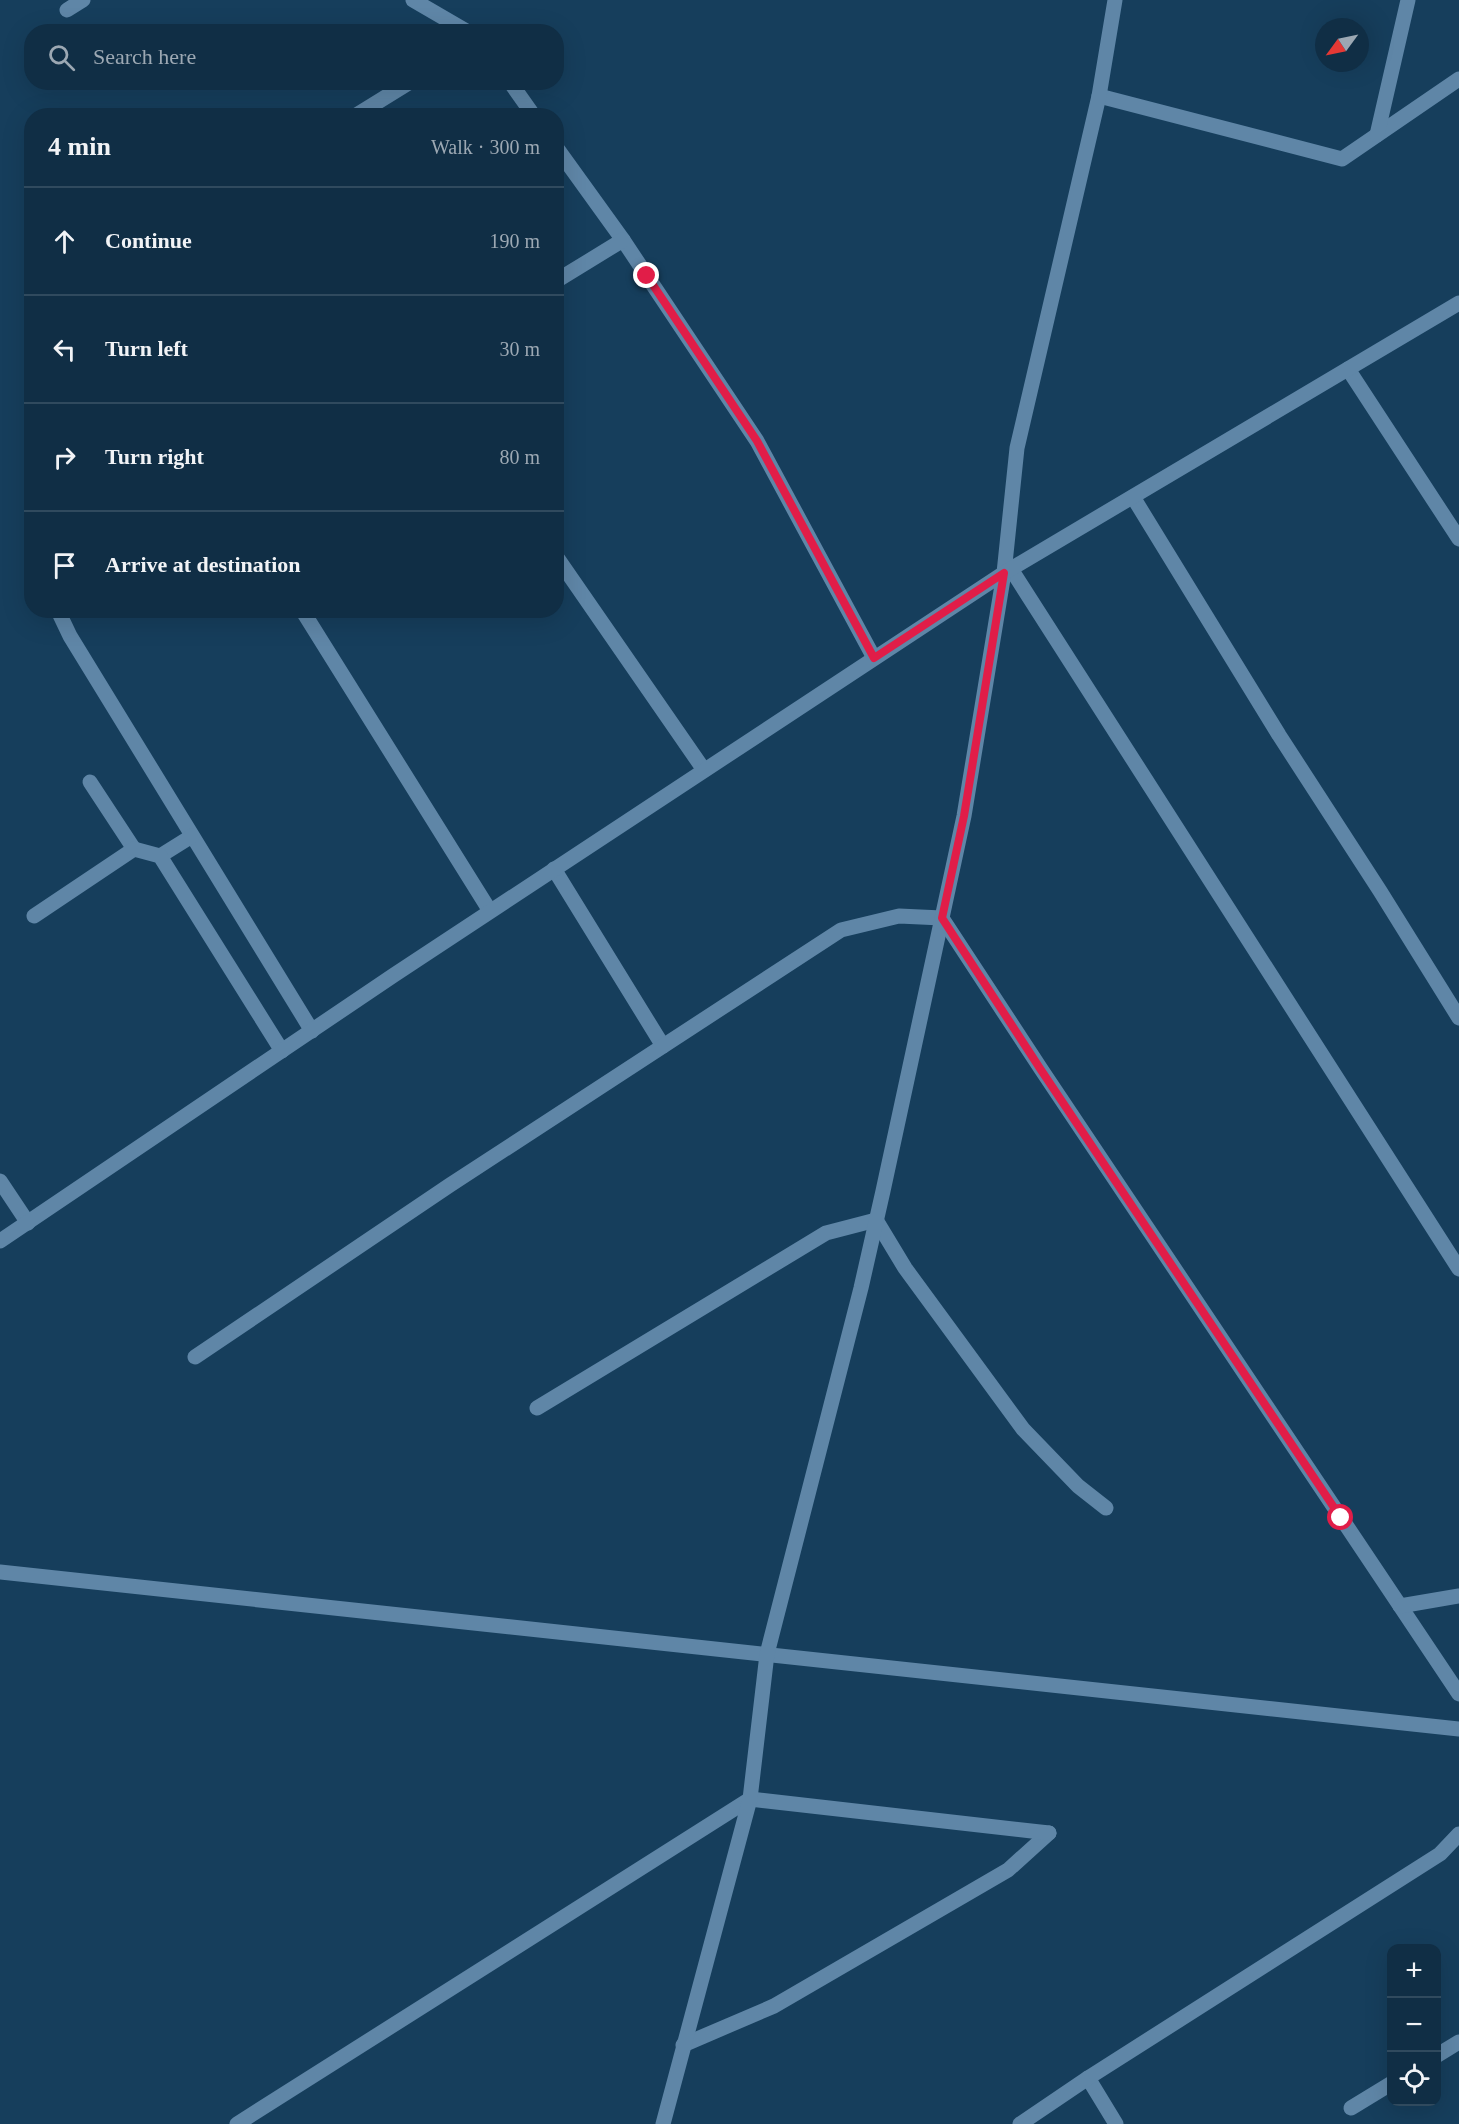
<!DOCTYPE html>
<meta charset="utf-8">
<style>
:root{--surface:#102e45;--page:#1e3a50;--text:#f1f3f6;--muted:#9ca8b3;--line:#304a5e}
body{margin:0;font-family:Georgia,serif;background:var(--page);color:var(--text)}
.controls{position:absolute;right:18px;bottom:18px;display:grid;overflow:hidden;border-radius:12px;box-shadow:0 6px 24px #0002}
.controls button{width:54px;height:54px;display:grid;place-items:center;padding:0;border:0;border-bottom:2px solid var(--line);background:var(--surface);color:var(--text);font:30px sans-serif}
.compass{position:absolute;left:1315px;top:18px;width:54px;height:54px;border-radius:50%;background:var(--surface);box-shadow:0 6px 24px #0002;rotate:237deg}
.stop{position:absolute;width:18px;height:18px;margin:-14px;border:4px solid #e11d48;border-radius:50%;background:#fff}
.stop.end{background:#e11d48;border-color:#fff;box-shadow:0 2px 6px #0008}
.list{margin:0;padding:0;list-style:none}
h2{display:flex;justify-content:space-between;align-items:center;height:78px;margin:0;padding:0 24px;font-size:26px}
h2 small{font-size:20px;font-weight:400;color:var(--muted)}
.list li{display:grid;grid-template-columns:39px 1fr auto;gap:18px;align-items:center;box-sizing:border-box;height:108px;padding:0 24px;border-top:2px solid var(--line)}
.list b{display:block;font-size:22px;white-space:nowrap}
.list em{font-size:20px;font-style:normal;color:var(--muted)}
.icon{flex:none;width:33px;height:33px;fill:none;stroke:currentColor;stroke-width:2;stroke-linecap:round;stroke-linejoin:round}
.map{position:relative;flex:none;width:1459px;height:2124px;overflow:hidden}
.search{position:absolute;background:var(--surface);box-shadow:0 6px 24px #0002;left:24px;top:24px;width:540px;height:66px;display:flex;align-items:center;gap:15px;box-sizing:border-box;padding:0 21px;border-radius:24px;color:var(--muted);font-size:22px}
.panel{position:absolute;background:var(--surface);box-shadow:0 6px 24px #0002;left:24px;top:108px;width:540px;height:510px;border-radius:24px}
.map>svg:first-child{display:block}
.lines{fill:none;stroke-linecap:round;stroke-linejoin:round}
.minor{stroke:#5f86a7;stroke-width:15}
.route{stroke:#e11d48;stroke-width:8}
</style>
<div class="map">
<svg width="1459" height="2124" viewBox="0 0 1459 2124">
<rect width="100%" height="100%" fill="#163e5c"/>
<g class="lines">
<g class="minor">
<path d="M413,0L468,32"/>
<path d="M67,10L83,0"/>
<path d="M510,82L534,116"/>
<path d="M1099,96L1342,159L1459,79"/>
<path d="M355,116L410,82"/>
<path d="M1377,135L1408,0"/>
<path d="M556,147L623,240L757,441L874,658"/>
<path d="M556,281L623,240"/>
<path d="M1348,369L1459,539"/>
<path d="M1133,497L1279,735L1380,891L1459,1018"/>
<path d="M556,556L704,770"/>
<path d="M1011,569L1459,1269"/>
<path d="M60,610V615L70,636L312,1031"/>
<path d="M302,610L490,911"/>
<path d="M90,782L134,849"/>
<path d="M160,856L192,836"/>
<path d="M554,869L663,1046"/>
<path d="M34,916L134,849L160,856L282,1051"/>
<path d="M942,918L1041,1069L1459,1694"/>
<path d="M0,1181L28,1223"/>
<path d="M0,1241L394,975L1004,573L1017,448L1099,96L1115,0"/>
<path d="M195,1357L450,1185L841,930L899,916L942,918"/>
<path d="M537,1408L826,1233L876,1220L905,1268L1023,1429L1078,1486L1106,1508"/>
<path d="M0,1572L1459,1729"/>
<path d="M1400,1606L1459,1596"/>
<path d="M683,2045L774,2006L1008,1870L1049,1833"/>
<path d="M1436,2056L1459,2042"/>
<path d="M1088,2078L1116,2124"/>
<path d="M1351,2108L1392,2083"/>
<path d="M237,2124L750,1799L1049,1833"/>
<path d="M663,2124L750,1799L767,1654L861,1288L883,1191L964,816L1004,573L1459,303"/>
<path d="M1020,2124L1088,2078L1440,1854L1459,1834"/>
</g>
</g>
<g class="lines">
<path class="route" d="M647,276L757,441L874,658L1004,573L964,816L942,918L1041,1070L1341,1518"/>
</g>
</svg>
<div class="controls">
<button>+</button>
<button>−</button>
<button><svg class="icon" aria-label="locate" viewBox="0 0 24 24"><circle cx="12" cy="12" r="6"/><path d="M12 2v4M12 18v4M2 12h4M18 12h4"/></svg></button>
</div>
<svg class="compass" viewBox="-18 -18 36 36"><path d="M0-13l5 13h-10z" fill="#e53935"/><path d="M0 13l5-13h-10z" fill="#9ca8b3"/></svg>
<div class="stop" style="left:1341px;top:1518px"></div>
<div class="stop end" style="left:647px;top:276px"></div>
<div class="search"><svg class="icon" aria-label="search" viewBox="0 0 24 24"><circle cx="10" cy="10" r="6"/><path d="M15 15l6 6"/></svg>Search here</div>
<section class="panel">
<h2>4 min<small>Walk · 300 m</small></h2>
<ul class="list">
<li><svg class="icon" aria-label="ahead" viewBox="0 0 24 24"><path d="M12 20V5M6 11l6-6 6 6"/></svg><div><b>Continue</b></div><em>190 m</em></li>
<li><svg class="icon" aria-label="left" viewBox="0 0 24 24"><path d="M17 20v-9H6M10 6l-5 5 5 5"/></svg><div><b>Turn left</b></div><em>30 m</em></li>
<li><svg class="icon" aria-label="right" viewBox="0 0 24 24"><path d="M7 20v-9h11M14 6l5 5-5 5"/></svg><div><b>Turn right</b></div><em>80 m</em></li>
<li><svg class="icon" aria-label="arrive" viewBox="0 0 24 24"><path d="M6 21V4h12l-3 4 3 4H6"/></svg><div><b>Arrive at destination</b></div></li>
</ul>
</section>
</div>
